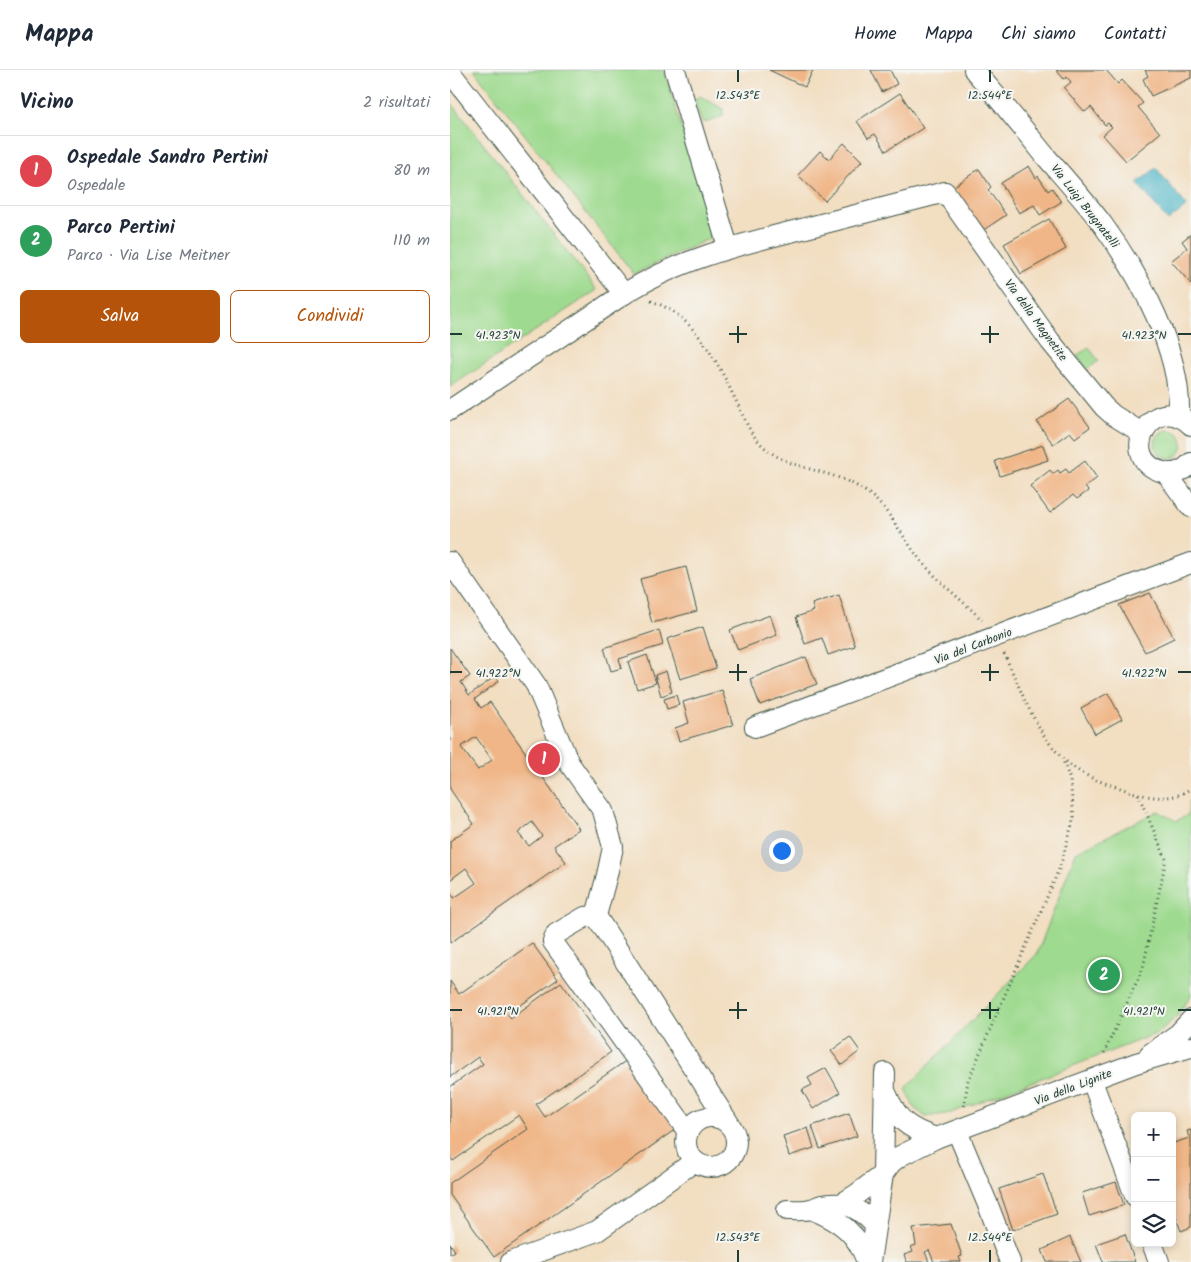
<!DOCTYPE html>
<html lang="it">
<meta charset="utf-8">
<style>
:root{--surface:#fff;--page:#f6f6f7;--text:#1f2937;--muted:#747a83;--line:#e0e1e3;--accent:#b45309}
body{margin:0;font-family:Kalam,sans-serif;background:var(--page);color:var(--text)}
.controls{position:absolute;right:15px;bottom:15px;display:grid;overflow:hidden;border-radius:8px;box-shadow:0 2px 8px #0003}
.controls button{width:45px;height:45px;display:grid;place-items:center;padding:0;border:0;border-bottom:1px solid var(--line);background:var(--surface);color:var(--text);font:25px sans-serif}
.you{position:absolute;left:331px;top:780px;width:18px;height:18px;margin:-12px;border:4px solid #fff;border-radius:50%;background:#1a73e8;box-shadow:0 0 0 8px #1a73e833}
.badge{display:grid;place-items:center;width:32px;height:32px;border-radius:50%;background:var(--accent);color:#fff;font-size:16px;font-weight:700}
.pin{position:absolute;translate:-50% -50%;border:2px solid #fff;box-shadow:0 1px 5px #0006}
.list{margin:0;padding:0;list-style:none}
h2{display:flex;justify-content:space-between;align-items:center;height:65px;margin:0;padding:0 20px;font-size:21px}
h2 small{font-size:16px;font-weight:400;color:var(--muted)}
.list li{display:grid;grid-template-columns:32px 1fr auto;gap:15px;align-items:center;box-sizing:border-box;height:70px;padding:0 20px;border-top:1px solid var(--line)}
.list b{display:block;font-size:19px;white-space:nowrap}
.list p{margin:0;font-size:16px;white-space:nowrap;color:var(--muted)}
.list em{font-size:16px;font-style:normal;color:var(--muted)}
.actions{display:flex;gap:10px;padding:15px 20px}
.actions a{flex:1;padding:11px 0;border:1px solid var(--accent);border-radius:8px;text-align:center;font-size:18px;color:var(--accent)}
.actions .main{background:var(--accent);color:#fff}
.icon{flex:none;width:28px;height:28px;fill:none;stroke:currentColor;stroke-width:2;stroke-linecap:round;stroke-linejoin:round}
.map{position:relative;flex:none;width:741px;height:1192px;overflow:hidden}
header{display:flex;align-items:center;gap:30px;box-sizing:border-box;height:70px;padding:0 25px;background:var(--surface);border-bottom:1px solid var(--line)}
header strong{font-size:24px}
nav{display:flex;gap:28px;margin-inline-start:auto;font-size:18px}
main{display:flex}
aside{flex:1;background:var(--surface)}
.map>svg:first-child{display:block}
.green{fill:#9eda8f;stroke:#5e8c62}
.water{fill:#47b2c5;stroke:#33787c}
.building{fill:#f0b687;fill-rule:evenodd}
.lines{fill:none;stroke-linecap:round;stroke-linejoin:round}
.minor-casing{stroke:#3f5549;stroke-width:22}
.path{stroke:#3f5549;stroke-width:3;stroke-dasharray:1 4;stroke-linecap:butt}
.minor{stroke:#fff;stroke-width:20}
.ticks{fill:none;stroke:#1f3d34;stroke-width:2}
.labels{text-anchor:middle;stroke-width:4;stroke-linejoin:round;paint-order:stroke}
.street-label{font-size:12px;fill:#1f3d34;stroke:#f6f6f2}
.ticks-label{font-size:12px;text-anchor:middle;fill:#1f3d34;stroke:#f6f6f2;stroke-width:4;stroke-linejoin:round;paint-order:stroke}
</style>
<header>
<strong>Mappa</strong>
<nav><a>Home</a><a>Mappa</a><a>Chi siamo</a><a>Contatti</a></nav>
</header>
<main>
<aside>
<h2>Vicino<small>2 risultati</small></h2>
<ul class="list">
<li><span class="badge" style="background:#e0444e">1</span><div><b>Ospedale Sandro Pertini</b><p>Ospedale</p></div><em>80 m</em></li>
<li><span class="badge" style="background:#2e9e5b">2</span><div><b>Parco Pertini</b><p>Parco · Via Lise Meitner</p></div><em>110 m</em></li>
</ul>
<div class="actions"><a class="main">Salva</a><a>Condividi</a></div>
</aside>
<div class="map">
<svg width="741" height="1192" viewBox="0 0 741 1192">
<rect width="100%" height="100%" fill="#f6f6f2"/>
<filter id="ink" filterUnits="userSpaceOnUse"><feTurbulence type="fractalNoise" baseFrequency=".02" numOctaves="2"/><feDisplacementMap in="SourceGraphic" scale="10" xChannelSelector="R" yChannelSelector="G"/><feConvolveMatrix kernelMatrix="1 2 1 2 8 2 1 2 1" color-interpolation-filters="sRGB"/></filter>
<filter id="wash" filterUnits="userSpaceOnUse"><feTurbulence type="fractalNoise" baseFrequency=".0096" numOctaves="4" result="noise"/><feDisplacementMap in="SourceGraphic" scale="20" xChannelSelector="R" yChannelSelector="G"/><feGaussianBlur stdDeviation="1.12" result="paint"/><feColorMatrix in="noise" values="0 0 0 0 0 0 0 0 0 0 0 0 0 0 0 0 0 1.4 0 .05"/><feComposite in="paint" operator="in"/></filter>
<g filter="url(#wash)">
<rect width="100%" height="100%" fill="#f2dec1"/>
<g class="green">
<path d="M24,0H214L265,166L184,204Z"/>
<path d="M250,26L273,39V46L258,52H252L245,33L246,28Z"/>
<path d="M0,31L147,220L0,317Z"/>
<path d="M639,278L649,291L637,299L627,285Z"/>
<circle cx="719" cy="374" r="14"/>
<path d="M741,729V926L725,948L708,963L501,1043L476,1047L464,1038L456,1018L587,884L626,782L708,741L726,751L738,745L739,731Z"/>
</g>
<path class="water" d="M706,98L737,136L718,151L687,113Z"/>
<g id="blocks">
<g class="building">
<path d="M319,0H363L355,17Z"/>
<path d="M421,0H440L447,14L432,22Z"/>
<path d="M606,0H656L668,14L672,10L693,33L688,37L710,63L676,91L653,65L662,57L658,53L655,55L641,37L635,42L614,18L621,12L617,7L614,9Z"/>
<path d="M695,0H741V8L701,26L693,9L698,6Z"/>
<path d="M450,23L473,58L436,81L425,64L418,68L407,51Z"/>
<path d="M394,73L412,91L375,131L348,105L370,81L379,89Z"/>
<path d="M579,96L586,108L588,106L598,121L602,118L611,132L590,145L584,135L569,143L551,113Z"/>
<path d="M529,99L541,117L538,120L556,145L529,163L503,117Z"/>
<path d="M599,149L616,179L571,204L554,174Z"/>
<path d="M741,164V214L721,191L737,178L732,171Z"/>
<path d="M619,329L640,357L625,368L620,362L603,374L587,352Z"/>
<path d="M593,375L598,390L550,406L545,391Z"/>
<path d="M635,391L647,408L635,417L638,421L627,429L623,425L600,443L580,416L600,400L603,404L608,400L610,403L616,399L619,403Z"/>
<path d="M236,497L247,541L202,553L190,509Z"/>
<path d="M700,523L724,568L695,582L669,535Z"/>
<path d="M389,525L405,576L378,585L372,568L355,574L346,547L364,541L362,534Z"/>
<path d="M320,545L327,565L288,580L280,560Z"/>
<path d="M253,557L266,598L230,609L217,569Z"/>
<path d="M209,560L213,575L169,589L172,598L161,601L154,578Z"/>
<path d="M0,578L20,606L11,612L19,625L46,606L49,611L25,629L31,638L40,632L129,759L104,776L116,792L0,873V822L4,828L26,813L16,798L0,810V771L24,754L0,719ZM26,667L42,690L28,700L11,677ZM82,752L92,766L79,776L68,763Z"/>
<path d="M197,585L206,613L187,619L178,592Z"/>
<path d="M356,587L367,614L310,635L300,609Z"/>
<path d="M216,601L222,622L211,626L205,605Z"/>
<path d="M272,620L283,655L229,671L225,658L239,653L233,632Z"/>
<path d="M658,623L672,649L645,664L631,638Z"/>
<path d="M226,625L229,635L217,639L214,629Z"/>
<path d="M82,873L108,909L58,944L61,948L111,912L161,982L86,1034L95,1047L177,990L226,1059L44,1187L0,1125V1113L78,1059L69,1045L3,1091L0,1087V1017L33,994L28,987L0,1007V911L9,924Z"/>
<path d="M400,967L410,981L392,995L381,981Z"/>
<path d="M376,998L390,1023L363,1039L352,1020L362,1015L358,1008Z"/>
<path d="M399,1043L407,1066L370,1079L362,1056Z"/>
<path d="M358,1058L364,1078L339,1086L333,1066Z"/>
<path d="M741,1060V1157L731,1161L722,1137V1068L724,1073L739,1068L737,1061Z"/>
<path d="M593,1104L607,1144L563,1160L549,1119Z"/>
<path d="M666,1112L674,1135L639,1146L632,1123Z"/>
<path d="M501,1154L512,1186L509,1187L511,1192H484L479,1180L475,1182L479,1192H457L454,1185L463,1182L461,1177L466,1175L463,1158Z"/>
<path d="M675,1164L685,1192H653L646,1174Z"/>
<path d="M620,1167L631,1192H597L592,1180Z"/>
<path d="M0,1173L5,1181L0,1184Z"/>
</g>
</g>
</g>
<g filter="url(#ink)">
<use href="#blocks" fill-opacity="0" stroke="#3f5549" stroke-width="1"/>
<g class="lines">
<g class="minor-casing">
<g id="minor">
<path d="M225,0L278,177"/>
<path d="M524,0C549,29 573,58 597,88C616,110 636,132 653,155C690,206 732,282 729,347"/>
<path d="M0,2L174,224L0,340"/>
<path d="M174,224C227,190 288,175 348,160C397,147 446,135 495,122L600,271L654,337L663,345L692,363"/>
<path d="M741,355C704,318 664,389 713,402C723,405 734,401 741,393"/>
<path d="M716,403L741,437"/>
<path d="M0,492L86,615L119,693L153,741L163,777L157,805L146,846L280,1055"/>
<path d="M305,657L741,493"/>
<path d="M146,846L135,847L106,864L103,872L238,1062"/>
<path d="M700,984L728,964L741,950"/>
<path d="M642,1011L685,1126"/>
<path d="M436,1023C448,1051 457,1058 486,1068"/>
<circle cx="261" cy="1072" r="25"/>
<path d="M507,1061L538,1135L560,1192"/>
<path d="M391,1134L407,1124L433,1104L435,1003"/>
<path d="M361,1139C390,1151 406,1161 417,1192"/>
<path d="M337,1140C345,1140 354,1141 361,1139C365,1138 368,1136 372,1135C395,1130 410,1139 425,1155"/>
<path d="M702,1173L709,1192"/>
<path d="M61,1192L147,1161L245,1091"/>
<path d="M420,1192L433,1104L441,1093L450,1086L486,1068L686,993L741,977"/>
</g>
</g>
<g class="path">
<path d="M201,231C255,249 276,313 300,360C328,405 374,393 415,421C440,438 452,468 472,492C490,513 512,530 532,550"/>
<path d="M554,584C575,627 591,682 636,705C649,712 665,716 679,721C699,728 723,732 741,718"/>
<path d="M654,983L693,898L716,789L688,724"/>
<path d="M514,1036L518,1011L610,797L624,747L620,710L613,690"/>
</g>
<use href="#minor" class="minor"/>
</g>
</g>
<path class="ticks" d="M288,0V12M540,0V12M288,256V273M540,256V273M0,264H12M279,264H297M531,264H549M728,264H741M288,594V611M540,594V611M0,602H12M279,602H297M531,602H549M728,602H741M288,932V949M540,932V949M0,940H12M279,940H297M531,940H549M728,940H741M288,1180V1192M540,1180V1192"/>
<g class="labels">
<g class="street-label">
<text transform="translate(635 136) rotate(52)" y="4">Via Luigi Brugnatelli</text>
<text transform="translate(586 250) rotate(54)" y="4">Via della Magnetite</text>
<text transform="translate(523 576) rotate(-21)" y="4">Via del Carbonio</text>
<text transform="translate(623 1017) rotate(-21)" y="4">Via della Lignite</text>
</g>
</g>
<g class="ticks-label">
<text x="288" y="29">12.543°E</text>
<text x="540" y="29">12.544°E</text>
<text x="48" y="269">41.923°N</text>
<text x="694" y="269">41.923°N</text>
<text x="48" y="607">41.922°N</text>
<text x="694" y="607">41.922°N</text>
<text x="48" y="945">41.921°N</text>
<text x="694" y="945">41.921°N</text>
<text x="288" y="1171">12.543°E</text>
<text x="540" y="1171">12.544°E</text>
</g>
</svg>
<div class="controls">
<button>+</button>
<button>−</button>
<button><svg class="icon" aria-label="layers" viewBox="0 0 24 24"><path d="M12 4l9 5-9 5-9-5zM3 14l9 5 9-5"/></svg></button>
</div>
<div class="you"></div>
<div class="pin badge" style="left:94px;top:689px;background:#e0444e">1</div>
<div class="pin badge" style="left:654px;top:905px;background:#2e9e5b">2</div>
</div>
</main>
